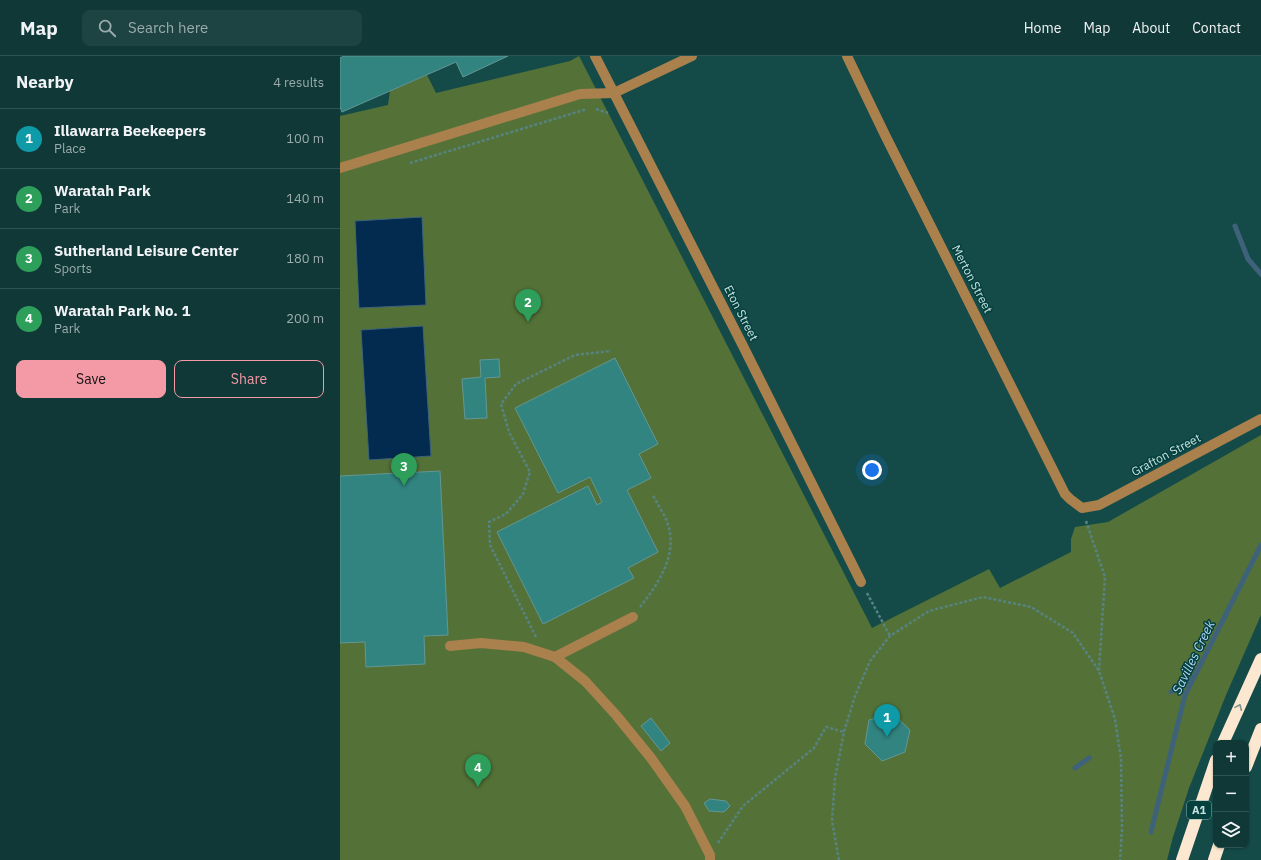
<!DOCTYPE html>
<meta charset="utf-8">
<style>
:root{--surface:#0f3837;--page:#1d4342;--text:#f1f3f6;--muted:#9bacad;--line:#2f5252;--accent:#f49aa6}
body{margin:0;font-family:"IBM Plex Sans",sans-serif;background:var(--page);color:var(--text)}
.controls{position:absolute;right:12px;bottom:12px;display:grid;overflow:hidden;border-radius:8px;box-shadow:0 1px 3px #0004}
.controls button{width:36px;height:36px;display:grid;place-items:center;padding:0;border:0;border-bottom:1px solid var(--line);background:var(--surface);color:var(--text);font:20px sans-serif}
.you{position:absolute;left:532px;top:414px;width:14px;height:14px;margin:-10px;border:3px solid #fff;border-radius:50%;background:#1a73e8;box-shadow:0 0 0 6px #1a73e833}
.badge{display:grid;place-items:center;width:26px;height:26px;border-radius:50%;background:var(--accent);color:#fff;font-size:13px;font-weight:700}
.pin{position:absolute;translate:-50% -33px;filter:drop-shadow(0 1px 2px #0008)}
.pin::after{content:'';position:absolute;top:21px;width:14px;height:12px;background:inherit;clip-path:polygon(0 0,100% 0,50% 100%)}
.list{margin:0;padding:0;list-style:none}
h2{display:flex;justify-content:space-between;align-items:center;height:52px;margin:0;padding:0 16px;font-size:17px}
h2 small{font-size:13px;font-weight:400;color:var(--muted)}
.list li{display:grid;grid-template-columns:26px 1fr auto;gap:12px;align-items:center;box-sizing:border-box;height:60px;padding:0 16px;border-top:1px solid var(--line)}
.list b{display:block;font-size:15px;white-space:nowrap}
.list p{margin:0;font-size:13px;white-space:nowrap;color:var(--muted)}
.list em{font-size:13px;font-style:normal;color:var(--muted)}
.actions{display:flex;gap:8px;padding:12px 16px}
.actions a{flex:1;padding:9px 0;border:1px solid var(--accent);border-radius:8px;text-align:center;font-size:14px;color:var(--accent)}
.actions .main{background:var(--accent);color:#111}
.icon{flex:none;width:22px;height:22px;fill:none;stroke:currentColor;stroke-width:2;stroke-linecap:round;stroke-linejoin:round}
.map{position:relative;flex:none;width:921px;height:804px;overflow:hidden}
header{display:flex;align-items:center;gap:24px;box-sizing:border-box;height:56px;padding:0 20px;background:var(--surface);border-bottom:1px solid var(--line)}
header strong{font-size:19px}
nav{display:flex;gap:22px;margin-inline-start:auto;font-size:14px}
.search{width:280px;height:36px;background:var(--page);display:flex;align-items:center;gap:10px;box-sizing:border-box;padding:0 14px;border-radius:8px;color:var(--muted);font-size:15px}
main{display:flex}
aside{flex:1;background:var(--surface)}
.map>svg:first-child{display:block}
.green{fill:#547238}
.water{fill:#032b4f;stroke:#3e627a}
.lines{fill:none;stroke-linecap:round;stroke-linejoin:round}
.stream{stroke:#3e627a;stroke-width:5}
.building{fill:#328480;stroke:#639794}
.path{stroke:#578381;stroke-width:2.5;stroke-dasharray:3 2;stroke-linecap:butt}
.minor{stroke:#aa804d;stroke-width:10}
.highway{stroke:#fce8d0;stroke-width:12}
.oneway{stroke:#809487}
.labels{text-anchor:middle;stroke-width:3;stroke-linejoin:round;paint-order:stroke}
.shield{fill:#04403e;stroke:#8db1af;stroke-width:1}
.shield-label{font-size:11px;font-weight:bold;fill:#c8e2e0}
.street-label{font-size:12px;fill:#c8e2e0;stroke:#04403e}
.water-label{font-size:13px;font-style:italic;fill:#b6d9ff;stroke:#04403e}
</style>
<header>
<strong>Map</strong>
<div class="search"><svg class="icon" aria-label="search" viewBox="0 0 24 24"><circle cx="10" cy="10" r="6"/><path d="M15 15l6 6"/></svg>Search here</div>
<nav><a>Home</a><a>Map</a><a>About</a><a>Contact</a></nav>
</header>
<main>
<aside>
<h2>Nearby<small>4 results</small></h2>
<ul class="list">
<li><span class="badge" style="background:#0f9aa8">1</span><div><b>Illawarra Beekeepers</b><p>Place</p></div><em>100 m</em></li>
<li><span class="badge" style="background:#2e9e5b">2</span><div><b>Waratah Park</b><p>Park</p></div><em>140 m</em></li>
<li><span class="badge" style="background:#2e9e5b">3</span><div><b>Sutherland Leisure Center</b><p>Sports</p></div><em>180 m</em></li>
<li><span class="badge" style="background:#2e9e5b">4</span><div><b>Waratah Park No. 1</b><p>Park</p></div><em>200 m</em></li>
</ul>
<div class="actions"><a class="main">Save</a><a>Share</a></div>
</aside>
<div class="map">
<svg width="921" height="804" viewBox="0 0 921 804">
<rect width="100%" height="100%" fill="#144b49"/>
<path class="green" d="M239,0L532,572L649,513L660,532L731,496V483L735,471L768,466L921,379V559L886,639L849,732L833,781L827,804H0V60L48,49L50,35L87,19L96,37L230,5Z"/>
<g class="water">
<path d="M82,161L86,249L19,252L15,165Z"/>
<path d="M83,270L91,400L29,404L21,274Z"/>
</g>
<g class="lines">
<g class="stream">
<path d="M895,170L908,203L921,218"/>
<path d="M831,636L854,621"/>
<path d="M735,712L749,702"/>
<path d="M811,776L845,639L921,489"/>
</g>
</g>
<g class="building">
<path d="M4,0H168L123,21L116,6L2,56L0,51V2Z"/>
<path d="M275,302L318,388L299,398L311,422L287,434L318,496L288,512L294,522L203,568L157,476L248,430L257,449L262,446L250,421L218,437L175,352Z"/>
<path d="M159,303L160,321L145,322L147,362L125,363L122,323L141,321L140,304Z"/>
<path d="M100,415L108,579L84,580L85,608L26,611L25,586L0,587V420Z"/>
<path d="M552,657L570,674L565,696L542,705L525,688L529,664Z"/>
<path d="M311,662L330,687L321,695L301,670Z"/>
<path d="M370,743L386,745L390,750L384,756L369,755L364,747Z"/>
</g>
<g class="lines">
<g class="path">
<path d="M256,53L268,57"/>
<path d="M70,107L247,53"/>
<path d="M746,465L765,521L759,615"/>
<path d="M527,537L550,580"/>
<path d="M300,551C319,527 339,497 327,466C324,457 317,448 313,439"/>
<path d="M196,581L150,489L149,466L166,458L183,438L190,416L169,376L161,348L176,328L235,299L271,295"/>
<path d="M378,787L403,750L474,692L486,671L504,676"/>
<path d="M499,804L492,765L495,722L504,676L515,640L530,605L550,580L589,555L643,541L691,551L733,577L759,615L775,663L781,703L782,773L780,804"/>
</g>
<g class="minor">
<path d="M255,0L403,290L521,526"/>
<path d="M507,0L545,79L725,438L730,443L742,452L759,449L921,363"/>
<path d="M0,112L240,38L274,37L352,0"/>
<path d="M110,590L141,587L184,591L215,601L245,625L276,659L311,702L345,750L370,799V804"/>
<path d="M215,601L293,561"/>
</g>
<g class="highway">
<path d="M883,687L921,603"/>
<path d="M906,711L921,673"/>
<path d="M842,804L876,704"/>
<path d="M874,804L879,789"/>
</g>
</g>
<defs><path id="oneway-chevron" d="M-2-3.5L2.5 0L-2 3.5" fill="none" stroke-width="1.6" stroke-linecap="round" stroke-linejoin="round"/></defs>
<use class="oneway" href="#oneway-chevron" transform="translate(899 651) rotate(-66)"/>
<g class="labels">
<rect class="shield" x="847" y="745" width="24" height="18" rx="3"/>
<g class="shield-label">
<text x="859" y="758">A1</text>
</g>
<g class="street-label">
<text transform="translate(632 223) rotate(63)" y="4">Merton Street</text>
<text transform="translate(401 257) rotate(63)" y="4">Eton Street</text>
<text transform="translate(826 399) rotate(-28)" y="4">Grafton Street</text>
</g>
<g class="water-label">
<text transform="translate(853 601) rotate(-64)" y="5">Savilles Creek</text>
</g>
</g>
</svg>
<div class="controls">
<button>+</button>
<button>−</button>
<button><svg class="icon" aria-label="layers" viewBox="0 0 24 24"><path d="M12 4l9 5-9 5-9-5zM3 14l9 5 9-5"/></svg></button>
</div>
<div class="you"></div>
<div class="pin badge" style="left:547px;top:681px;background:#0f9aa8">1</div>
<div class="pin badge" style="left:188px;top:266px;background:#2e9e5b">2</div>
<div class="pin badge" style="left:64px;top:430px;background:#2e9e5b">3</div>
<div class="pin badge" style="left:138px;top:731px;background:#2e9e5b">4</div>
</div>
</main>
